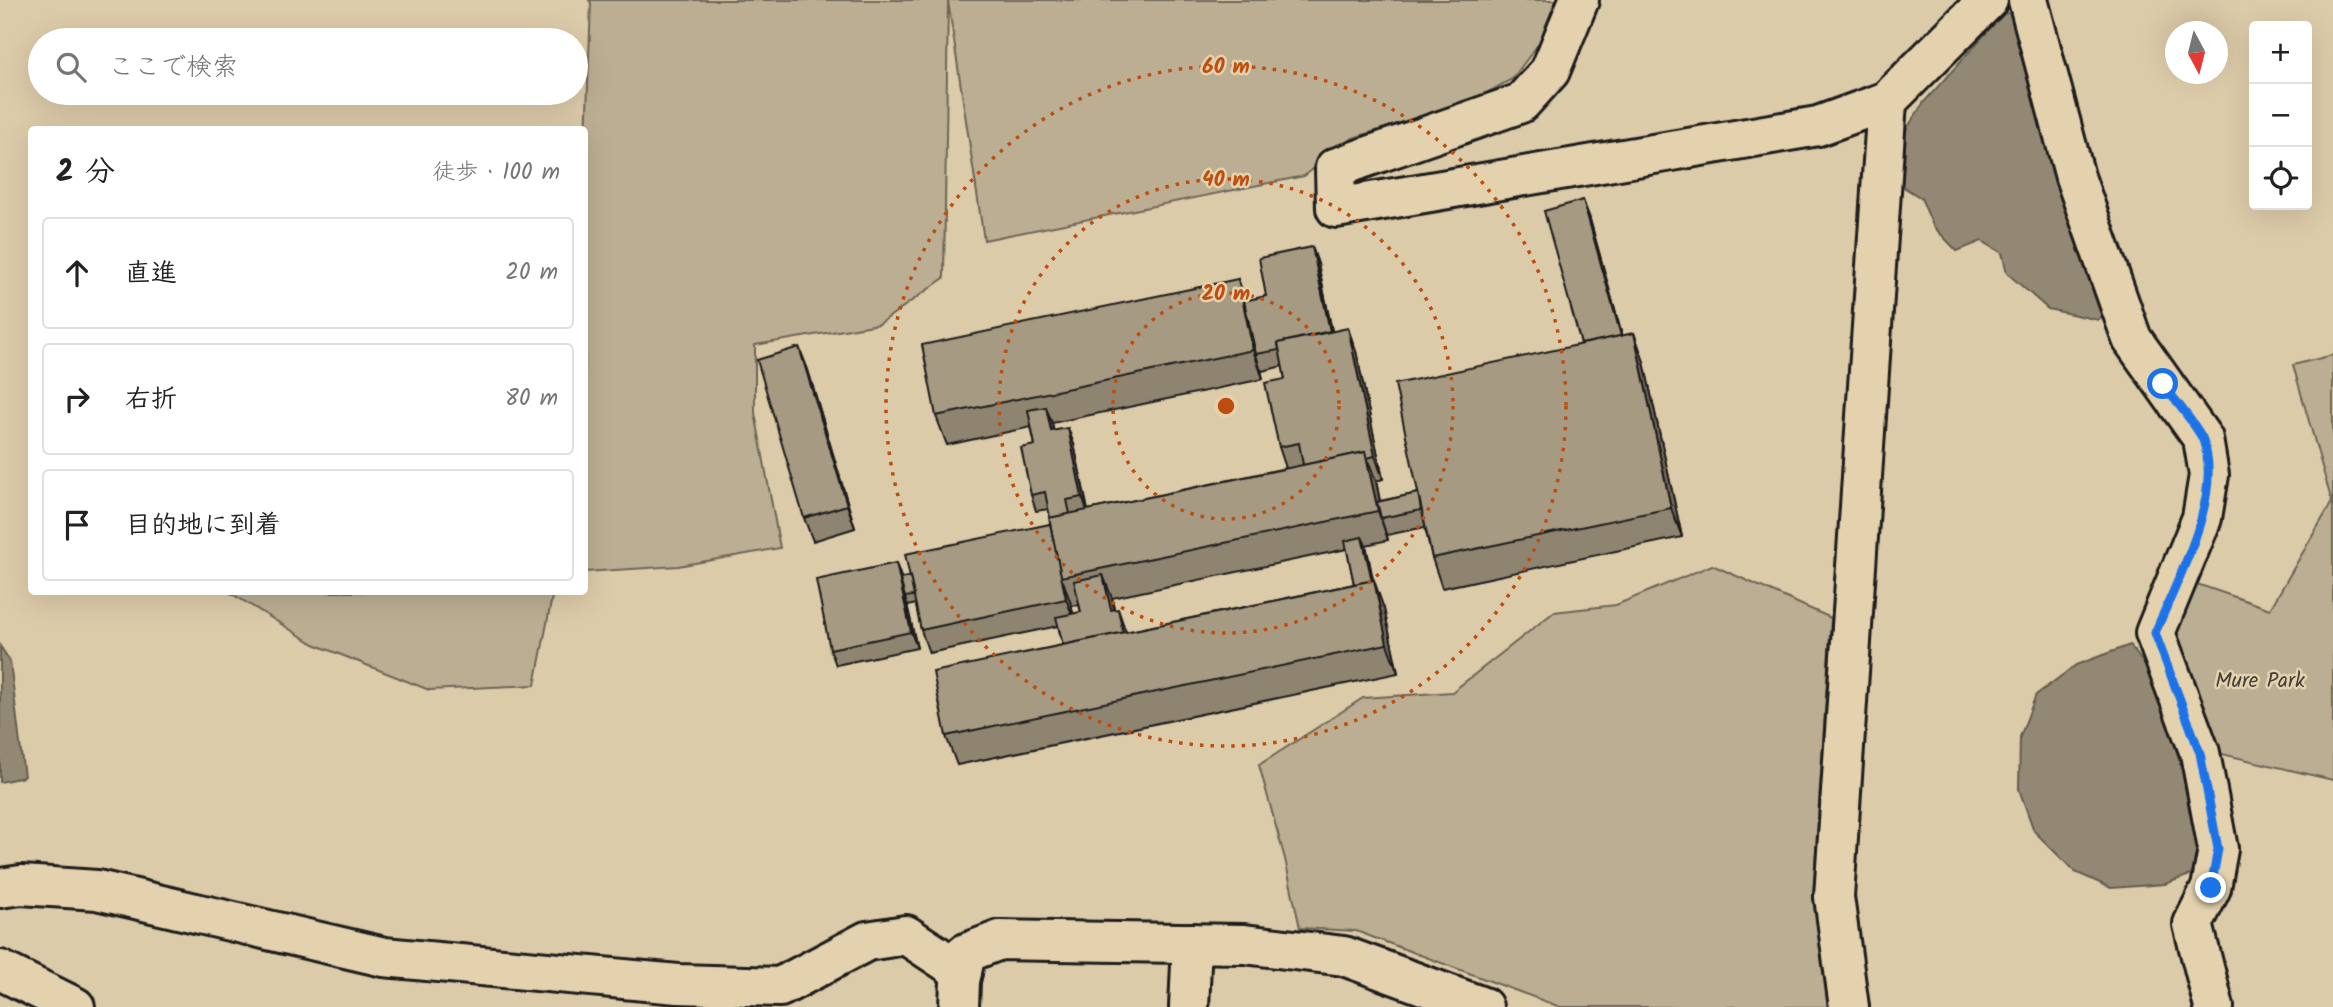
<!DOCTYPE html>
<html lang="ja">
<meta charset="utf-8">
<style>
:root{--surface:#fff;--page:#f6f6f6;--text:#222;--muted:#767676;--line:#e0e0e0}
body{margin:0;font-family:Kalam,"Klee One",sans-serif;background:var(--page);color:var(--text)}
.controls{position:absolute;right:21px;top:21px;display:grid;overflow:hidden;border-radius:7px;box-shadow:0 7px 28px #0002}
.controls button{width:63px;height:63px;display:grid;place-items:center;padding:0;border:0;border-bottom:2px solid var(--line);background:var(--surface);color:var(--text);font:35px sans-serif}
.compass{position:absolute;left:2165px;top:21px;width:63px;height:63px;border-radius:50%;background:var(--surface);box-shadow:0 7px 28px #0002;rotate:173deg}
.stop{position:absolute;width:21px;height:21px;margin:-16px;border:5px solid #1a73e8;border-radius:50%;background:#fff}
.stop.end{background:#1a73e8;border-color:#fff;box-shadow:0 2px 7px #0008}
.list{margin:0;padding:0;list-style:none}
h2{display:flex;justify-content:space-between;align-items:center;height:91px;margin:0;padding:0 28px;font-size:30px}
h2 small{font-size:23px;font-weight:400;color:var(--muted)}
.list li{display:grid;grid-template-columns:46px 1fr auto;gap:21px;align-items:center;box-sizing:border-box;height:112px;margin:0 14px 14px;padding:0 14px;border:2px solid var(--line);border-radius:7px}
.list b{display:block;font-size:26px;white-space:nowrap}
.list em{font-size:23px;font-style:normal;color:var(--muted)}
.icon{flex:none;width:38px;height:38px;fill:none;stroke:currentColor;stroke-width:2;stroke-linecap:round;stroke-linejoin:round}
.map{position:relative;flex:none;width:2333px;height:1007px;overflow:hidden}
.search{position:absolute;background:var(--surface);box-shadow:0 7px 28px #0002;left:28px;top:28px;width:560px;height:77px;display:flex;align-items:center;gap:18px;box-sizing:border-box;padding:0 24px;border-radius:38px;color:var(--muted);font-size:26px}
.panel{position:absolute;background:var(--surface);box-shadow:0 7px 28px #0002;left:28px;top:126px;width:560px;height:469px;border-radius:7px}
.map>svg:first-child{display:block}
.green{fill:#bcae92;stroke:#6c6557;stroke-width:2}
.water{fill:#938873;stroke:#635d50;stroke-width:2}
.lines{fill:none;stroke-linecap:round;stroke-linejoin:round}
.minor-casing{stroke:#1c1c1c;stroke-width:44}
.minor{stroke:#e4d2af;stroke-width:38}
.wall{fill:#8f8470;stroke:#1c1c1c;stroke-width:2;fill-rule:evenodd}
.shaded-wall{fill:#746c5b;stroke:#1c1c1c;stroke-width:2}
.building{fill:#a69a82;stroke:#1c1c1c;stroke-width:2}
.route{stroke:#1a73e8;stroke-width:9}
.ring{fill:none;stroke:#bf4d0f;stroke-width:3.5;stroke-dasharray:3.5 7}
.labels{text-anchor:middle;stroke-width:5;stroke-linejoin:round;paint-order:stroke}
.park-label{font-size:21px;fill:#44403a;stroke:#e4d2af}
.centre{fill:#bf4d0f;stroke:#e4d2af;stroke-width:3.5}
.ring-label{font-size:21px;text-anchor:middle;font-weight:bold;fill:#bf4d0f;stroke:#e4d2af;stroke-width:5;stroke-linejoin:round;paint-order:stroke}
</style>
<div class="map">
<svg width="2333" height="1007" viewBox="0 0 2333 1007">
<rect width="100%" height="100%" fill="#dccba9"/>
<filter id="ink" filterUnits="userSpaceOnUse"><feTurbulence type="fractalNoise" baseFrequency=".0143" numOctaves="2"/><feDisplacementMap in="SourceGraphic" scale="14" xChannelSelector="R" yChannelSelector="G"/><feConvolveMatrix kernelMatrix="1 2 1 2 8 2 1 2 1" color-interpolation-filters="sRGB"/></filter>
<g filter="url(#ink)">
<g class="green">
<path d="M589,0H1559L1549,30L1512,79L1474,100L1353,138L1304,176L984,240L948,1L944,278L879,324L755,345V413L780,548L678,566L585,572L584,192L591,3Z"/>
<path d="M2333,355V780L2209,751L2169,633L2197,584L2270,609L2332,502L2293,365Z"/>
<path d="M1712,565L1831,618L1813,896L1830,1007H1560L1356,931L1300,928L1285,859L1259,765L1363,698L1452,692L1554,612L1616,605Z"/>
<path d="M229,592H553L535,685L429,690L314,644Z"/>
</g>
<g class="water">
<path d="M2004,13L2014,14L2110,303L2098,320L2048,309L2007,273L2002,253L1982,241L1957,251L1933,226L1921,198L1894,181L1902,136L1924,102Z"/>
<path d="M2130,645L2155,679L2205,845L2204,870L2165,884L2111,888L2075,872L2034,831L2019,789L2020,737L2036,695L2076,665Z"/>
<path d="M0,646L10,661L24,777L0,782Z"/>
</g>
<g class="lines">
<g class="minor-casing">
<g id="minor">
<path d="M1579,0L1550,71L1521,103L1335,168L1336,208L1818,126L1887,101L1988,0"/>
<path d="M2028,0L2075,177L2132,339L2203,439L2209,475L2202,518L2155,633L2200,753L2218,849L2211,888L2193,924L2214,1007"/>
<path d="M0,888L21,885L97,890L384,957L678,984L780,987L867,941L906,935L962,972"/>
<path d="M0,970L75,1007"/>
<path d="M959,1007L960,981L966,953L1000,940L1244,944L1344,956L1483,1007"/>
<path d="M1189,1007L1192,943"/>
<path d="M1849,1007L1834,897L1887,101"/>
</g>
</g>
<use href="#minor" class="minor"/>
</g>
<g class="wall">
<path d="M1589,216L1622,336L1634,333L1644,362L1682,537L1442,588L1432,558L1425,527L1387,535L1388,540L1366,545L1373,580L1384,609L1398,673L957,765L946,736L1063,645L1058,626L929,653L921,630L916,604L908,606L907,604L917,648L836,665L830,649L901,578L910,577L1050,524V518L1049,509L1036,511L1031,495L1035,445L1031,427L947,445L936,416L1238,279L1245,301L1266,296L1312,247L1318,264L1332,331L1356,351L1383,479L1376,481L1380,501L1418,493L1581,344ZM1283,366L1285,379L1279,447L1286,468L1088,510L1074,444L1053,430L1052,423L1263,379L1261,369L1262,371ZM1347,549L1354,584L1126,632L1114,610L1112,598ZM1071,604L1072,606L1079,605L1081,612L1073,614Z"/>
<path d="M799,347L808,370L855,528L813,541L804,518Z"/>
</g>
<g class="shaded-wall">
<path d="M1583,200L1589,216L1628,357L1622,341Z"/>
<path d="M1312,247L1318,264L1337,355L1332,339Z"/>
<path d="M1238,279L1248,308L1256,354L1263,379L1253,350Z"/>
<path d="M1348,328L1356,351L1383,479L1375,456Z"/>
<path d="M1634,333L1644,362L1682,537L1671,508Z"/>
<path d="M799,347L808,370L855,528L847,505Z"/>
<path d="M1046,407L1052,423L1057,447L1051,431Z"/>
<path d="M1068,428L1074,444L1088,513L1082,497Z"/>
<path d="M1365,452L1376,481L1383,518H1381L1388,540L1378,511Z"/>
<path d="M1362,537L1366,545L1379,610L1376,601Z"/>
<path d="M896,563L902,580L905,597L917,648L911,632Z"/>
<path d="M1103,575L1112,598L1119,634L1111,610Z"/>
<path d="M1374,580L1384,609L1398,673L1387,644Z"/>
<path d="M1063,581L1071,604L1075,622L1066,599Z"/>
<path d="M1118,609L1126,632L1124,638Z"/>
</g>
<g class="building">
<path d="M1583,200L1621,336L1581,344L1544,211Z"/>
<path d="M1312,247L1330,331L1278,343L1279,350L1256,354L1244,301L1266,296L1259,258Z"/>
<path d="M1238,279L1253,350L936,416L922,345Z"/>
<path d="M1348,328L1375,456L1367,458L1365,452L1303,465L1299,443L1279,447L1265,383L1285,379L1278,343Z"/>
<path d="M1634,333L1671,508L1432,558L1395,384Z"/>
<path d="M799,347L847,505L804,518L757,360Z"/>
<path d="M1046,407L1051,431L1068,428L1082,497L1067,500L1070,514L1050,518L1045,492L1031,495L1021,448L1035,445L1028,410Z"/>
<path d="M1365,452L1378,511L1061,577L1049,518Z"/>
<path d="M1418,493L1421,510L1381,518L1377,502Z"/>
<path d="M1050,524L1066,599L921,630L905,554Z"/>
<path d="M1362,537L1372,581L1354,584L1345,541Z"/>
<path d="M896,563L911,632L830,649L816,580Z"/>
<path d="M1103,575L1111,610L1118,609L1123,633L1063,645L1056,617L1081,612L1074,581Z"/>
<path d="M910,577L914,596L905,597L900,579Z"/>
<path d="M1374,580L1387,644L946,736L933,672Z"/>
</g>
</g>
<g class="lines" filter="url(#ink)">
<path class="route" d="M2163,384C2172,397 2198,427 2203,440C2224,497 2177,580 2155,633L2200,753L2218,849L2211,888"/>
</g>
<g class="ring">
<circle cx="1226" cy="406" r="113"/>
<circle cx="1226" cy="406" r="227"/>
<circle cx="1226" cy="406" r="340"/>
</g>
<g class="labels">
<g class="park-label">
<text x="2260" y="687">Mure Park</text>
</g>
</g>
<circle cx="1226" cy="406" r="10" class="centre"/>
<g class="ring-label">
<text x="1226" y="73">60 m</text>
<text x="1226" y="186">40 m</text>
<text x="1226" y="300">20 m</text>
</g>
</svg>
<div class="controls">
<button>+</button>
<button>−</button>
<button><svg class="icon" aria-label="locate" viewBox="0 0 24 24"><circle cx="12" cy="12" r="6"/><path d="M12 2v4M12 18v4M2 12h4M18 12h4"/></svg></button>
</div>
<svg class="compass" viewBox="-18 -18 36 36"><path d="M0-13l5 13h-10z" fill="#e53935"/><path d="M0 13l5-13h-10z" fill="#767676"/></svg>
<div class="stop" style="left:2163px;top:384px"></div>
<div class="stop end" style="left:2211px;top:888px"></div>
<div class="search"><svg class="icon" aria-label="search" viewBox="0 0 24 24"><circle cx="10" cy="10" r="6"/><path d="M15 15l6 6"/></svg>ここで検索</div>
<section class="panel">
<h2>2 分<small>徒歩 · 100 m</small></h2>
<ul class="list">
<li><svg class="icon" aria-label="ahead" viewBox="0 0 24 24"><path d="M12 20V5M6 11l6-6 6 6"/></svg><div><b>直進</b></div><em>20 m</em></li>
<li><svg class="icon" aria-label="right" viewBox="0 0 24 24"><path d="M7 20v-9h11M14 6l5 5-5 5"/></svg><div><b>右折</b></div><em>80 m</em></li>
<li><svg class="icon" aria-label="arrive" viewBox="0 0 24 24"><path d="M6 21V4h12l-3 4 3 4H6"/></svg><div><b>目的地に到着</b></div></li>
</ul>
</section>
</div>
